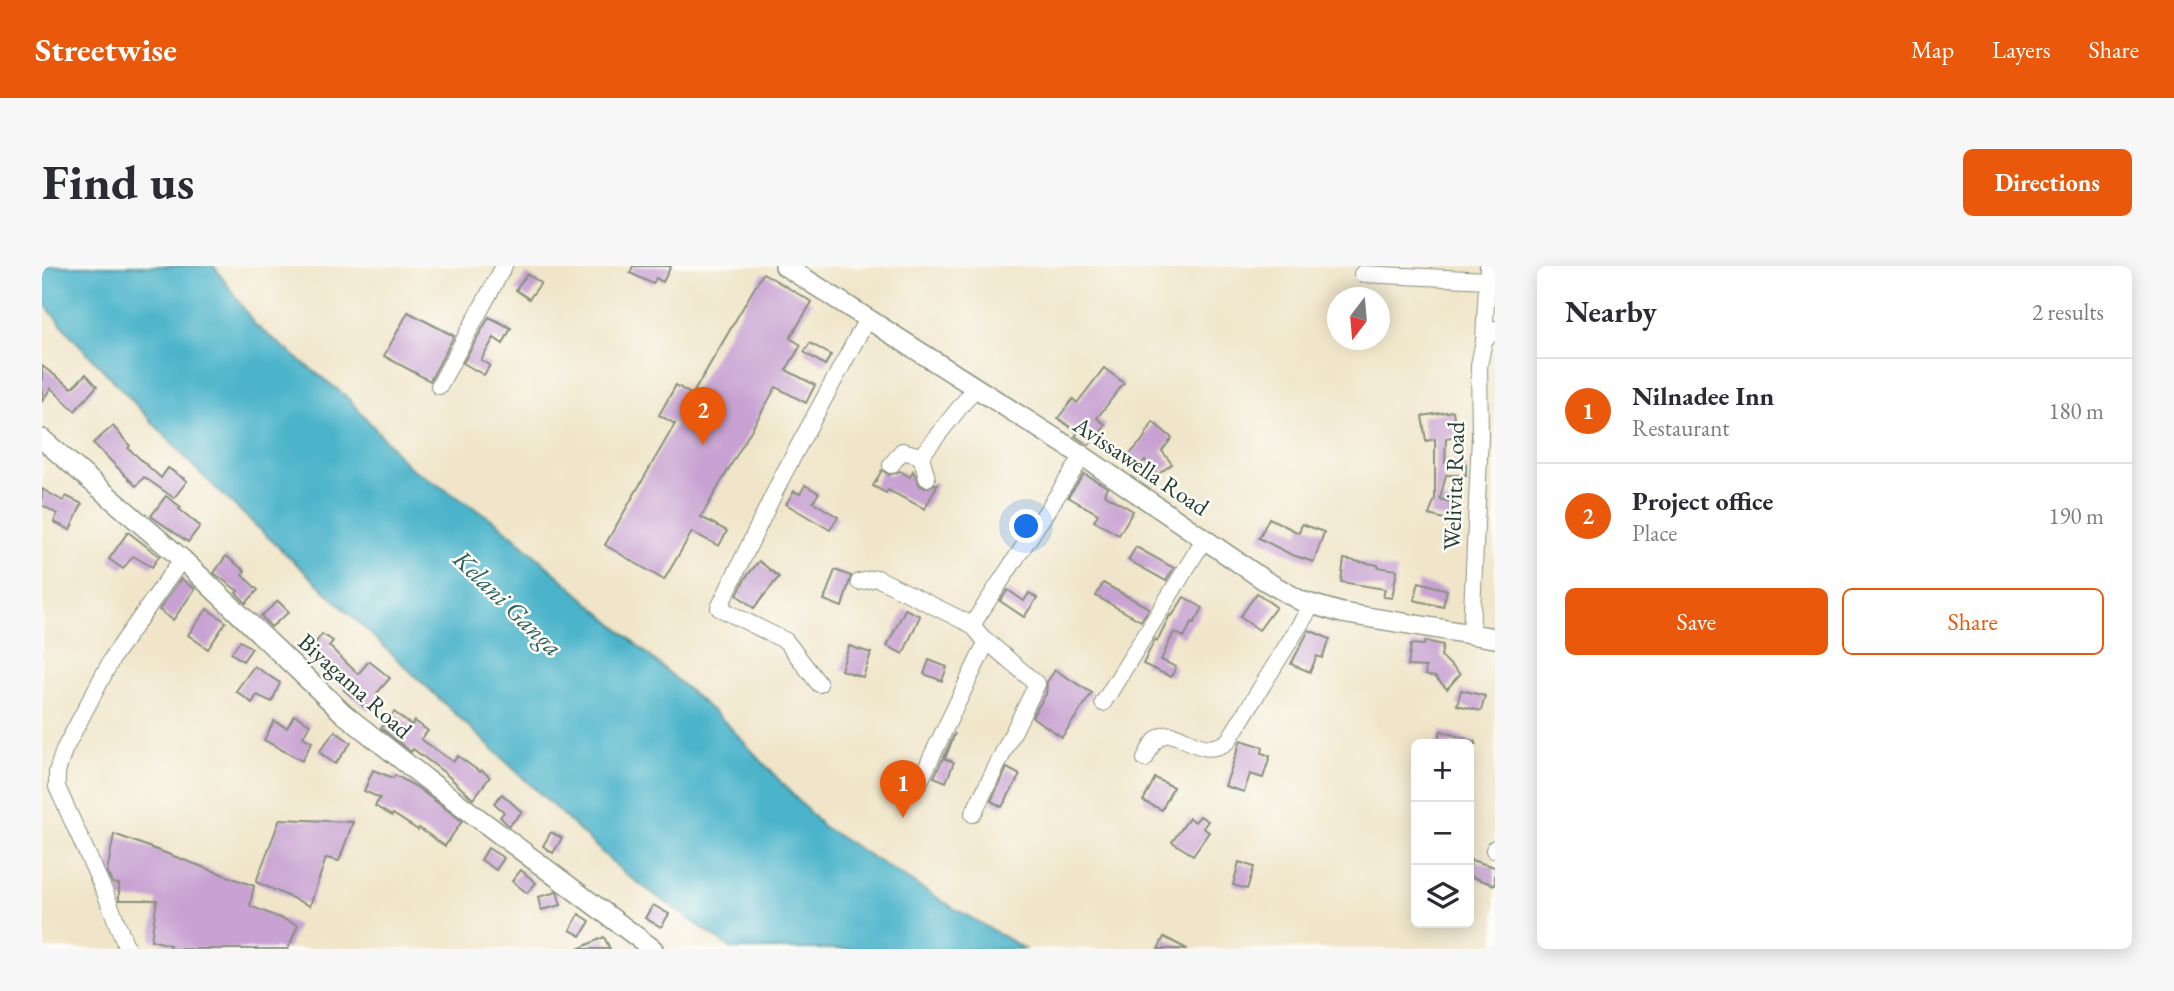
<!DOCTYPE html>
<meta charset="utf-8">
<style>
:root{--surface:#fff;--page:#f7f7f7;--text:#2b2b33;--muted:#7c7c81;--line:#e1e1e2;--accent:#ea580c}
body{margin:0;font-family:"EB Garamond",serif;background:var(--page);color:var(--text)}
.controls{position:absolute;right:21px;bottom:21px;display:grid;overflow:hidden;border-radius:10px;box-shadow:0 4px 18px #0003}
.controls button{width:63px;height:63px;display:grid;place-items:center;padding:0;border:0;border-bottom:2px solid var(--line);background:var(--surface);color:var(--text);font:35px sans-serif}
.compass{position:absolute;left:1285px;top:21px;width:63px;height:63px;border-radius:50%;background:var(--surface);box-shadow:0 4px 18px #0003;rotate:196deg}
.you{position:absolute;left:985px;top:261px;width:24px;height:24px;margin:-18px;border:5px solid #fff;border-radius:50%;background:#1a73e8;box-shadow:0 0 0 10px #1a73e833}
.badge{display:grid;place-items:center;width:46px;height:46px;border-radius:50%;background:var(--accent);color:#fff;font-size:23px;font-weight:700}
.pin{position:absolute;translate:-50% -58px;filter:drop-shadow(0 2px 4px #0008)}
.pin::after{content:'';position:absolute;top:37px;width:24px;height:21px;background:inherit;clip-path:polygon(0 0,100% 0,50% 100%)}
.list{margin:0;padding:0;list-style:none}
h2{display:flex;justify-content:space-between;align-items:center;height:91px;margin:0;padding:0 28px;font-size:30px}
h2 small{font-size:23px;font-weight:400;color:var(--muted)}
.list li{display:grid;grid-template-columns:46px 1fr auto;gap:21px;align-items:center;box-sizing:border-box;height:105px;padding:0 28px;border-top:2px solid var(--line)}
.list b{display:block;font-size:26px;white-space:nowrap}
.list p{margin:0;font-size:23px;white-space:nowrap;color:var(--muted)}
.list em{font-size:23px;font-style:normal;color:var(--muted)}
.actions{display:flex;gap:14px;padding:21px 28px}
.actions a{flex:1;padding:16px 0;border:2px solid var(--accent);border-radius:10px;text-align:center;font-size:24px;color:var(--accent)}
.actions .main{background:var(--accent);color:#fff}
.icon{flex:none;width:38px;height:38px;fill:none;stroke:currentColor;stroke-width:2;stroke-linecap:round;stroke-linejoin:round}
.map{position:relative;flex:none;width:1453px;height:683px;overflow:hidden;border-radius:10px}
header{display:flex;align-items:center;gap:42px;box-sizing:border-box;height:98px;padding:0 35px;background:var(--accent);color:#fff}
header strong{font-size:33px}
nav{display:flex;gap:38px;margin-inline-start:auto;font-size:24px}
.intro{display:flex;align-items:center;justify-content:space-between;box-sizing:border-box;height:168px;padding:0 42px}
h1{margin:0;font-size:49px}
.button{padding:18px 32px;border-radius:10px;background:var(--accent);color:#fff;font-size:24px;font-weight:700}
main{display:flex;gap:42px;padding:0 42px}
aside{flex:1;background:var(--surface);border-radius:10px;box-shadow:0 4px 18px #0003}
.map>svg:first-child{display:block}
.water{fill:#4cb4ca;stroke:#36787f;stroke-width:2}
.building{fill:#c8a2d2}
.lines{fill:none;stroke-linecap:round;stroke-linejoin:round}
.minor-casing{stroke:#88917e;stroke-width:18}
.major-casing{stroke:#88917e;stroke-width:22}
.minor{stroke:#fff;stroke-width:16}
.major{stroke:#fff;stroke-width:19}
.labels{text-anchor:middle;stroke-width:5;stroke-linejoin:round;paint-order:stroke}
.street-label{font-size:24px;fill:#1f3d34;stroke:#fdfcf7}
.water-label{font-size:26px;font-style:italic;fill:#2c6161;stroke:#fdfcf7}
</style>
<header>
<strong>Streetwise</strong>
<nav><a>Map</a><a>Layers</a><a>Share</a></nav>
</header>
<div class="intro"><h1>Find us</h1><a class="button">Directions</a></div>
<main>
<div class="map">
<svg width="1453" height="683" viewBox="0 0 1453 683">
<rect width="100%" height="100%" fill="#fdfcf7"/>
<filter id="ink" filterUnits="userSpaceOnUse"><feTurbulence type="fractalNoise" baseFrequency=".0143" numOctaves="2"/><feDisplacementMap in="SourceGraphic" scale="14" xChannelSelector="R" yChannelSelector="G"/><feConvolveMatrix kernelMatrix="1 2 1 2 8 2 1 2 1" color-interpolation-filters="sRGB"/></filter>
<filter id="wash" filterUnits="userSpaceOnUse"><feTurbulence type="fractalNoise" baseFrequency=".00686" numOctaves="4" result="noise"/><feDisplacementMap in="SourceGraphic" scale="28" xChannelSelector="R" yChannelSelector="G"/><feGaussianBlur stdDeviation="1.57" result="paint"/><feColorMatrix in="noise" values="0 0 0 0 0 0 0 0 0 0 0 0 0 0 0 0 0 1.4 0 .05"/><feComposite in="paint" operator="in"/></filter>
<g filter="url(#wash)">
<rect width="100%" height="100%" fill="#f0e5c9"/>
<path class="water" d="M0,0H172L213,59L306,132L366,200L456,257L684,457L780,560L910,641L983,683H690L582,607L157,206L24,64L0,35Z"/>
<g id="blocks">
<g class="building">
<path d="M591,0H629L621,16L614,12L611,18L588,7Z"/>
<path d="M721,7L770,36L748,72L759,79L744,104L773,119L764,137L734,121L659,251L685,265L677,280L650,266L622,314L563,279L633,158L617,149L634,119L650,129Z"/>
<path d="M485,8L499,17L487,33L474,24Z"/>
<path d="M366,46L412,70L388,115L342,90Z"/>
<path d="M447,51L469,62L461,78L452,72L439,94L448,99L442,109L421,97Z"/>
<path d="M768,77L789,89L783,99L762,86Z"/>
<path d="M0,100L30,122L44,108L55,120L33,145L9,122L0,135Z"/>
<path d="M1062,102L1082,117L1055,152L1064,159L1047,179L1033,170L1036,167L1016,152L1031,133L1035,137Z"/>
<path d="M1411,145L1415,170L1404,172L1403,197L1424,198V209H1404L1398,233L1415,238L1410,255L1387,249L1393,232V173L1384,175L1380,150Z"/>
<path d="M1111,156L1130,172L1120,185L1130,198L1115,209L1103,194L1097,200L1086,190L1100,175Z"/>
<path d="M71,160L88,180L86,182L119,212L126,202L145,215L132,232L102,211L94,220L51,177Z"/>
<path d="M840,204L847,209L858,205L868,211L871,205L877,219L883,222L896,217L883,243L846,224L844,227L831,220Z"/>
<path d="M1042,208L1065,221L1062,228L1091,245L1077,269L1052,255L1056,248L1026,231Z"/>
<path d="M763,219L777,227L771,236L796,251L788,264L744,238L752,225L758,228Z"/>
<path d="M0,223L21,235L24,230L40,238L28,264L12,256L15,248L0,239Z"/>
<path d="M124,230L139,241L137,243L158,260L146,276L109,250Z"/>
<path d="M1227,252L1257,267L1260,258L1282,266L1272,296L1250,289L1217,272Z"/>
<path d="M86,266L117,290L110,301L91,290L81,303L67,293Z"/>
<path d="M1094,281L1132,302L1124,315L1086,294Z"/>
<path d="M184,290L203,305L200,309L216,324L204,337L194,327L196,325L172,307Z"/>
<path d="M1302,293L1336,299V301L1355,304L1350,332L1341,331L1343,323L1299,316Z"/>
<path d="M717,295L737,311L712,342L695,329L704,311Z"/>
<path d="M793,304L809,310L800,341L782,334Z"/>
<path d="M139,313L153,323L131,354L117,344Z"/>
<path d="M1377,316L1405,324L1401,341L1372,334Z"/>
<path d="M1061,317L1107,342L1099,355L1054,330Z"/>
<path d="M966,324L982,335L987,327L995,332L982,351L958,335Z"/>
<path d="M1215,327L1234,341L1217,364L1198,351Z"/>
<path d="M1142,331L1161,342L1152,357L1150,356L1142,371L1132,366L1119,394L1134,401L1129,411L1101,398L1113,373L1115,375L1128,349L1130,350Z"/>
<path d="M236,335L247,346L229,361L219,350Z"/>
<path d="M165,343L184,356L166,383L146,369Z"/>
<path d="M863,343L878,350L861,388L845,380Z"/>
<path d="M1267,364L1288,373L1280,392L1275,390L1268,406L1249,398Z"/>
<path d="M280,368L291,375L287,380L316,408L327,395L348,412L334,428L338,431L326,444L302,424L304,423L275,396L264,390Z"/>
<path d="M198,375L210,382L201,395L189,387Z"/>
<path d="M1383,375L1401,379L1399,390L1418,408L1405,423L1393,411L1383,409L1384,401L1366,400L1369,378L1382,379Z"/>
<path d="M807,380L829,387L821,411L799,404Z"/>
<path d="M887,394L905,401L900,415L882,408Z"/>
<path d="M212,400L238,417L230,436L215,429L210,437L194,425Z"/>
<path d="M1013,404L1050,427L1020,471L990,451L1004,428L1005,416Z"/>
<path d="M1419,424L1443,430L1439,445L1415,439Z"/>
<path d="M352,446L369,459L373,455L386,465L379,473L411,496L416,490L438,506L439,504L448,511L431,533L403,507L371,483L369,486L339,462Z"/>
<path d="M252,449L268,458L261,471L270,476L260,495L222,474L232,455L245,462Z"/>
<path d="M293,465L309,477L293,498L277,486Z"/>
<path d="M1399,465L1434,476V478H1394Z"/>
<path d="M913,467L903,493L912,496L904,516L892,511Z"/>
<path d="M1199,474L1221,481L1220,487L1228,490L1221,512L1208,508L1202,526L1183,520Z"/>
<path d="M965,502L978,509L960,541L949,535Z"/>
<path d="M331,504L351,512L353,509L373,520L420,555L403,580L377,562L376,564L351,548L350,550L333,540L338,532L322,525Z"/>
<path d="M1113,512L1131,521L1120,544L1101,535Z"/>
<path d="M460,528L480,546L467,560L458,551L462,546L452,537Z"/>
<path d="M1158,550L1166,555L1161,562L1167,566L1151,589L1130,576L1147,552L1153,556Z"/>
<path d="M238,553L311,556L297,595L284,592L268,640L214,616Z"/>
<path d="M509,566L520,572L511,587L501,580Z"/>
<path d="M72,568L212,620L208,640L256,659L246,683H127L128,679L109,674L115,634H77V618L70,617L65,606Z"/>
<path d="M446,582L462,592L454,604L439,594Z"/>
<path d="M1429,594L1453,601V619L1427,610Z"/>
<path d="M1197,596L1212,601L1205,623L1191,619Z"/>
<path d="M479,604L494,617L485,627L470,615Z"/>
<path d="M515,626L519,639L499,644L496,631Z"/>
<path d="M611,639L627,648L619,661L603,652Z"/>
<path d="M537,648L548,655L539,670L528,664Z"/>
<path d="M562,671L568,683H536Z"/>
<path d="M1122,671L1145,683H1116Z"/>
</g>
</g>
</g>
<g filter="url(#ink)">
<use href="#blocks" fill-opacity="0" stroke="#88917e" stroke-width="2"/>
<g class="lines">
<g class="minor-casing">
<g id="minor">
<path d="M1320,8L1446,14"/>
<path d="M1442,75L1446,0"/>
<path d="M397,120L462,0"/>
<path d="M849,199L860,185L879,190"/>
<path d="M885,212L879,190L934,121"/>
<path d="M817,316L835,312L930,359L940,371L995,418L931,548"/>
<path d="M930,359L1041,190"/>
<path d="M1429,368L1438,170L1437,99L1442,75L1453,63"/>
<path d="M777,418L744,375L677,342L741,209L825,53"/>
<path d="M1061,437L1163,272"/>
<path d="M1103,493C1127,435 1150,502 1186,475L1270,339"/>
<path d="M876,519L945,375"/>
<path d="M1452,584L1453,582"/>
<path d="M85,683L64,629L15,521V506L22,484L72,389L140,293"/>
</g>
</g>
<g class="major-casing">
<g id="major">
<path d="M743,0L1041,190L1222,314L1259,335L1300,347L1453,372"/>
<path d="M0,173L140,293L302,448L384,513L611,683"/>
</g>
</g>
<use href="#minor" class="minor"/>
<use href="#major" class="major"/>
</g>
</g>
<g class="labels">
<g class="street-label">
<text transform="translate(1099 200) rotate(34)" y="8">Avissawella Road</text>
<text transform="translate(1412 220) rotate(-88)" y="8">Welivita Road</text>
<text transform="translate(313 420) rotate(42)" y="8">Biyagama Road</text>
</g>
<g class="water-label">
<text transform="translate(466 337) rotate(44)" y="9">Kelani Ganga</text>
</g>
</g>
</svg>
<div class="controls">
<button>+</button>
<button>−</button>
<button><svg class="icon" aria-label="layers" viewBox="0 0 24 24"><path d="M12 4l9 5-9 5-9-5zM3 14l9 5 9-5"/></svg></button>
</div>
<svg class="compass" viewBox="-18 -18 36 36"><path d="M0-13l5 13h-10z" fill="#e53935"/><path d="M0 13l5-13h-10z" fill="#7c7c81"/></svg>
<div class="you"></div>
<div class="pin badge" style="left:861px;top:552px">1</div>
<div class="pin badge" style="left:661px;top:179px">2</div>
</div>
<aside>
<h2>Nearby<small>2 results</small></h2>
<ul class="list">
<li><span class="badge">1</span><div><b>Nilnadee Inn</b><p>Restaurant</p></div><em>180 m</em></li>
<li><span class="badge">2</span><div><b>Project office</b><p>Place</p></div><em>190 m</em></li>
</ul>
<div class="actions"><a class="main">Save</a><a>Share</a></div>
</aside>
</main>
